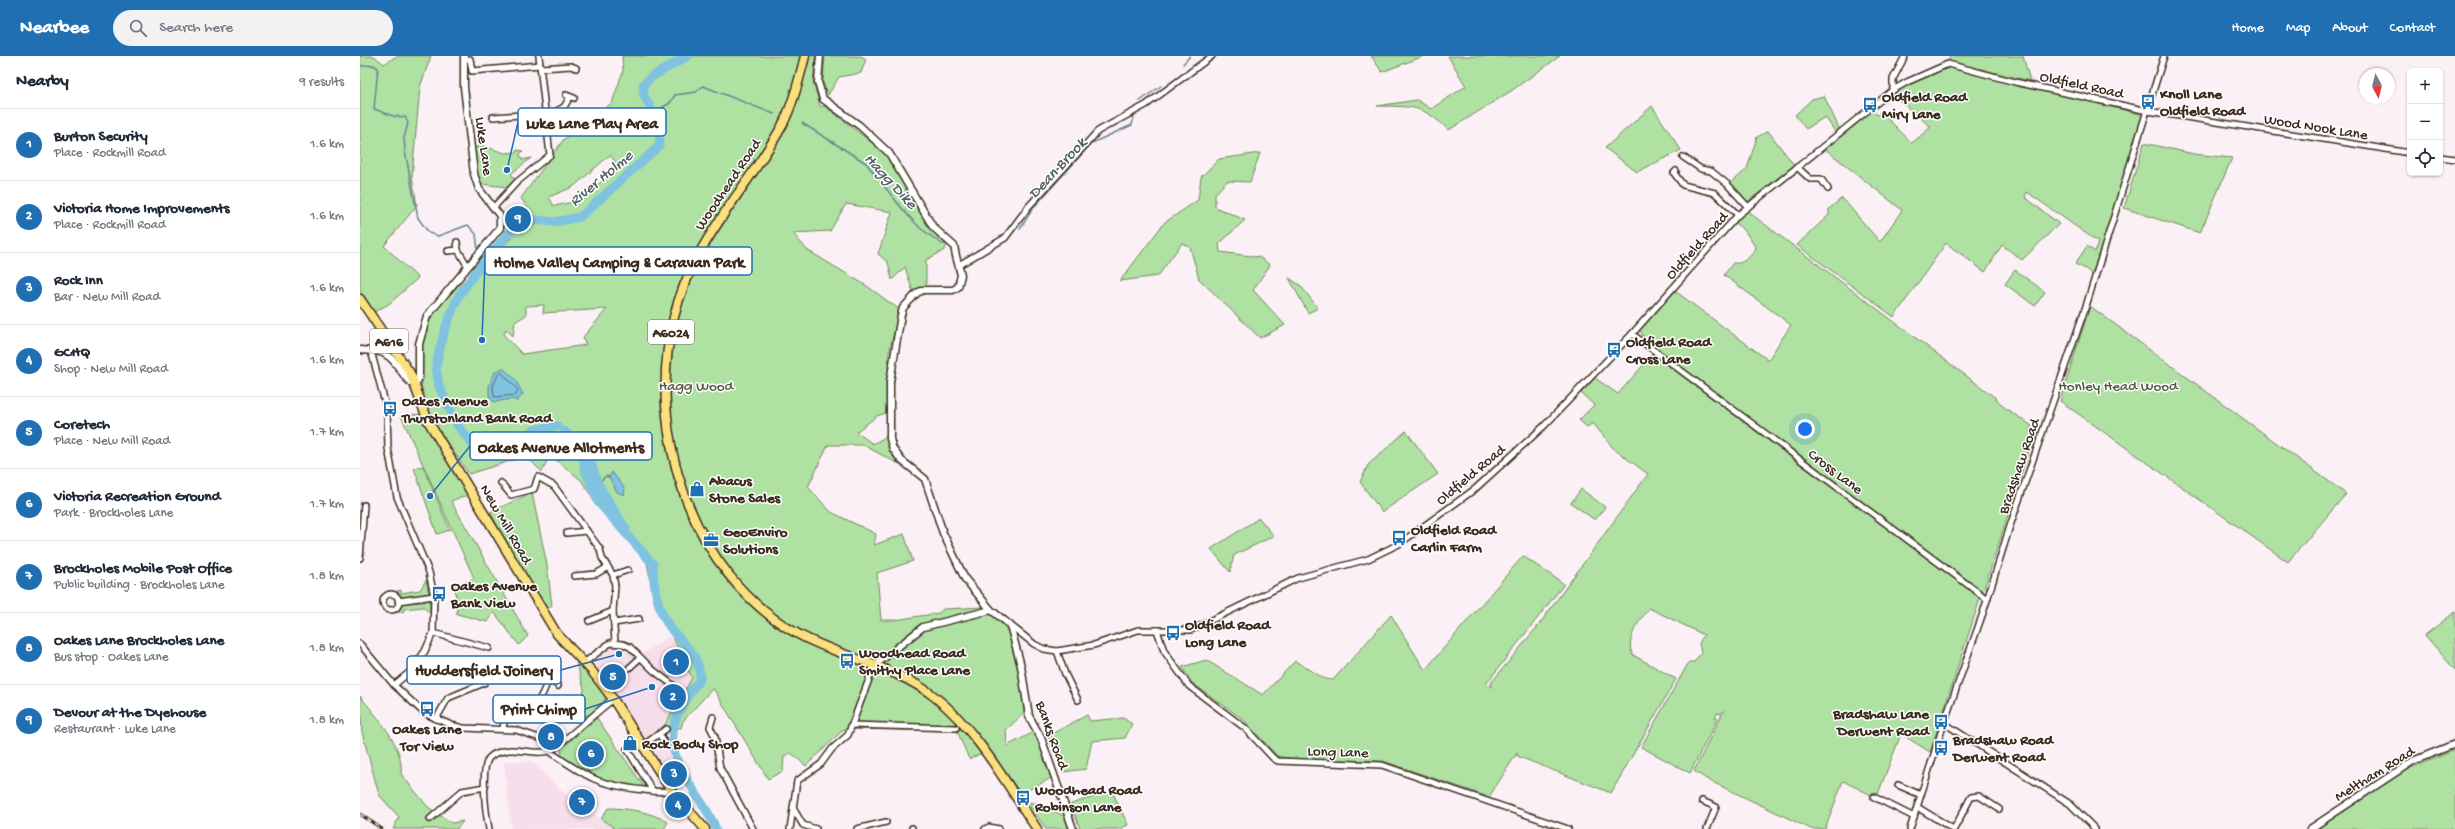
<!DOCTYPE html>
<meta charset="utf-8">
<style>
:root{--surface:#fff;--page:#f2f2f3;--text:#1f2937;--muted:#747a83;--line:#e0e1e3;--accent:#1f6fb2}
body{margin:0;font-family:"Gochi Hand",sans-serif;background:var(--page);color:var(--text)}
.controls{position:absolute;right:12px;top:12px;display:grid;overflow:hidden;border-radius:6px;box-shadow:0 1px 3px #0004}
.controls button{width:36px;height:36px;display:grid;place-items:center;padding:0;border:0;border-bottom:1px solid var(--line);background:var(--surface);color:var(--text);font:20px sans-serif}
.compass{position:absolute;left:1999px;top:12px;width:36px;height:36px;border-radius:50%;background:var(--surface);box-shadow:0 1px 3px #0004;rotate:173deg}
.you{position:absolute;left:1445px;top:373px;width:14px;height:14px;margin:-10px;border:3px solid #fff;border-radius:50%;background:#1a73e8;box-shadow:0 0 0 6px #1a73e833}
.badge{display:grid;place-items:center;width:26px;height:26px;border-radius:50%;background:var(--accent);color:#fff;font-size:13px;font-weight:700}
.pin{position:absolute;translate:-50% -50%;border:2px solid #fff;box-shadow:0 1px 4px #0006}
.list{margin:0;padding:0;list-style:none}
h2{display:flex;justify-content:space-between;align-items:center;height:52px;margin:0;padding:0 16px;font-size:17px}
h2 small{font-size:13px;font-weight:400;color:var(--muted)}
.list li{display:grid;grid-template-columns:26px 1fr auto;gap:12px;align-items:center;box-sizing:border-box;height:72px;padding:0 16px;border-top:1px solid var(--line)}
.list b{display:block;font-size:15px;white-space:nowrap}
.list p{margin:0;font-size:13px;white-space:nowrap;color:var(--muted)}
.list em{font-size:13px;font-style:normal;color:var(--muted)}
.icon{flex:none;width:22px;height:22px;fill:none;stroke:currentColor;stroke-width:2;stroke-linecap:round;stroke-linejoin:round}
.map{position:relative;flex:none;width:2095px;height:773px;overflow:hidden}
header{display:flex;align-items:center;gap:24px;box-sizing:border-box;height:56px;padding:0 20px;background:var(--accent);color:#fff}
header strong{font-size:19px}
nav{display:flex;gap:22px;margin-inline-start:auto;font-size:14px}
.search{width:280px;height:36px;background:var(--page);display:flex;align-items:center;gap:10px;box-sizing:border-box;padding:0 14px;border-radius:22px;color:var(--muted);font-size:15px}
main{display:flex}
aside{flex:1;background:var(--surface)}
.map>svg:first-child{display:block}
.built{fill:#f6deea}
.green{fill:#aee1a2;stroke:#748660;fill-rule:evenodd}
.water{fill:#7fc3e0;stroke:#648692}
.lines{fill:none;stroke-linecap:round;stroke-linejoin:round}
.shore{stroke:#56676c;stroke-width:1}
.stream{stroke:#648692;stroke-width:1.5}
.river{stroke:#7fc3e0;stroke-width:9}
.minor-casing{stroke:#3b2a1e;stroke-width:8}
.tertiary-casing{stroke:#3b2a1e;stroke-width:9}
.primary-casing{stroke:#3b2a1e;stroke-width:11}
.minor{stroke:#fff;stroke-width:5}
.tertiary{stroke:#fff;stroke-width:6}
.primary{stroke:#fbe080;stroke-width:8}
.rail-casing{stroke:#3b2a1e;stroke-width:3}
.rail{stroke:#fff;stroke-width:1.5;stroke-dasharray:4.5;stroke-linecap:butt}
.labels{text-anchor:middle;stroke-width:3;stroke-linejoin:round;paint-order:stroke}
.shield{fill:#fff;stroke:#766a62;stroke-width:1}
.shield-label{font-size:14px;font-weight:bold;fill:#3b2a1e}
.street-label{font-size:15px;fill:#3b2a1e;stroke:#fff}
.poi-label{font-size:15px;font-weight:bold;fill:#3b2a1e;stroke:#fff;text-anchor:start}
.park-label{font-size:15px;fill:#58583f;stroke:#fff}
.water-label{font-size:16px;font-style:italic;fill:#536062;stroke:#fff}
.leader{fill:none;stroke:#1f6fb2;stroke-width:1.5}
.callout-dot{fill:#1f6fb2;stroke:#fff;stroke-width:1.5}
.callout{fill:#fff;stroke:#1f6fb2;stroke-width:1.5}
.callout-label{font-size:16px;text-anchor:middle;font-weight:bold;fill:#3b2a1e}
</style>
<header>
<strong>Nearbee</strong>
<div class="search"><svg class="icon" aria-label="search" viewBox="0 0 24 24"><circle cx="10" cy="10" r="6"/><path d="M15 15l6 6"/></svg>Search here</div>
<nav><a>Home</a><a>Map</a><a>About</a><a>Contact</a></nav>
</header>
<main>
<aside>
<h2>Nearby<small>9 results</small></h2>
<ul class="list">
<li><span class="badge">1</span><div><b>Burton Security</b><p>Place · Rockmill Road</p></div><em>1.6 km</em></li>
<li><span class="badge">2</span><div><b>Victoria Home Improvements</b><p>Place · Rockmill Road</p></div><em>1.6 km</em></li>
<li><span class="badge">3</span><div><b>Rock Inn</b><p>Bar · New Mill Road</p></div><em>1.6 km</em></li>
<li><span class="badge">4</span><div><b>GCHQ</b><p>Shop · New Mill Road</p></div><em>1.6 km</em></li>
<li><span class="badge">5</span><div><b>Coretech</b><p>Place · New Mill Road</p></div><em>1.7 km</em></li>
<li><span class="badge">6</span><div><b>Victoria Recreation Ground</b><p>Park · Brockholes Lane</p></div><em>1.7 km</em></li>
<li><span class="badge">7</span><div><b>Brockholes Mobile Post Office</b><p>Public building · Brockholes Lane</p></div><em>1.8 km</em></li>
<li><span class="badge">8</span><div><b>Oakes Lane Brockholes Lane</b><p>Bus stop · Oakes Lane</p></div><em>1.8 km</em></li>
<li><span class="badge">9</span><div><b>Devour at the Dyehouse</b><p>Restaurant · Luke Lane</p></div><em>1.8 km</em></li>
</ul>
</aside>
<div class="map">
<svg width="2095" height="773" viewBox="0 0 2095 773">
<rect width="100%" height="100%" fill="#fbf0f5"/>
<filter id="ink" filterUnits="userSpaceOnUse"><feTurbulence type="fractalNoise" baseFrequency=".025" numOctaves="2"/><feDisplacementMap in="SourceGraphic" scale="8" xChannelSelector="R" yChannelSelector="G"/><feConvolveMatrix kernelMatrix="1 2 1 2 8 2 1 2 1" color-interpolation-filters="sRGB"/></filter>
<g filter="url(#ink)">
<g class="built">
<path d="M310,580L332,622L304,670L314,705L299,710L283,680L235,610V602L251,591L260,590L274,601L282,598Z"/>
<path d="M171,705L213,746L254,771L253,773H151L144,706Z"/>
</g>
<g class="green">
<path d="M0,0H14L24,8L37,0H71L60,31L52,120L57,149L24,190L58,222L29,248L14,256L0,235Z"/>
<path d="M262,0H456L453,25L460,50L466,51L529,100L570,172L586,187L583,188L588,189L583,195L566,204V232L553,236L545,211L532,224L528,206L518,198L532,156L486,148L470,175L433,177L447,194L507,230L540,254L529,296L526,357L517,360L496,376L513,388L527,380L537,407L503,389H468L448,431L471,456L516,478L514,489L544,478L553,505L517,517L521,564H535L579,557L583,553L624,551C631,558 641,565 646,573C662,596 661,631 664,657L646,674L647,690L674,676L679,684L691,722L661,738L632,697H622L609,703L597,675L484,673L446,710L431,697L424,700L423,715L408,723L353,632L323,665L321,672L304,670L332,622L294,542L287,507L237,448L221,424L190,399L182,416L166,400L109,418L71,363L62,338L61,297L66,270L85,242L161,173L177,168L161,142L204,83L252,47L263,15ZM250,99L259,111L218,145L194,150L189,141L213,131ZM184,249L183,257L247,253L223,281L226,289L162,298L144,279L146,273L153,280L155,266L166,259V250Z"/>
<path d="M465,0H501L506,3L501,17L479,21L468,39L463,26Z"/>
<path d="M1011,0H1064L1022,16Z"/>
<path d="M1088,0H1200L1151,35L1089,74C1060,48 1055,51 1017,50L1057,44L1071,53L1106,30Z"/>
<path d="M1590,0H1663L1670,25L1592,6L1589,4Z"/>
<path d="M1585,10L1780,58L1783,61L1733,220L1726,213L1715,208L1727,190L1735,196L1738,186L1667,136L1665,141L1699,168L1662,204L1642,189L1625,216L1586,187L1534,261L1437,189L1469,159V153L1482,142L1520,186L1542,154L1465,93L1513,54L1517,59L1521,56L1552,87L1571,71L1533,39C1549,25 1569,22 1585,10Z"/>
<path d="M1464,40L1479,72L1476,77L1465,61L1446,73L1435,59L1452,43Z"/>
<path d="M1292,50L1321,94L1277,116L1245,92Z"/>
<path d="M1408,75L1434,109L1386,147L1370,128L1387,113L1397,81Z"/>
<path d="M1784,87L1834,98L1872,102L1840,177L1764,152Z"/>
<path d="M123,90L145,97L157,96V94L163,95L160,98L162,104L171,102L151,118L155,124L148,131L120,128L115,113L113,95L116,91Z"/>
<path d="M900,97L890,126L867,125L855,138V151L885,164L859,188L860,196L899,201L910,209L893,234L925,269L900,282L839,223L830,191L822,187L798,220L760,225L804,167L838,144L841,121L859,103Z"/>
<path d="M1387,155L1637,343C1641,352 1662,362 1672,370L1669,376L1674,379L1623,536L1286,286L1280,274L1315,235L1408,304L1431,269L1364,219L1373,207C1382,209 1391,201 1396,192L1385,175L1375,167Z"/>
<path d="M1655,214L1685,236L1675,250L1645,228Z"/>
<path d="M929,222L940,229L958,252L948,257Z"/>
<path d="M1730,250L1986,438L1928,506L1700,345Z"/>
<path d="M1293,298L1618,540L1619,546L1570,696L1541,678L1518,738L1513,736L1511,739L1483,725L1465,773H1451L1348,724L1334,715L1364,654L1360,658L1357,657L1355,661L1358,662L1330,717L1281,691L1329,606H1334L1341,597L1339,587L1344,579L1289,552C1280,564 1264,584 1273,599L1316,623L1251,737L1157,700V697L1129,741L1023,705H946L917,700L883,663L832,627L822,611L846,604L903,639L935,605L965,623L973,624L1031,559L1065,614L1163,500L1204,528L1126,628L1131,631V627L1178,570L1288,418L1254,393L1233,367L1227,371L1219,364L1234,349L1221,337L1235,322L1258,338Z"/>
<path d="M61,358L110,438L91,445L168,580L159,589L134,556L128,566L97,558L95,528L106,526L114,522L41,360Z"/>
<path d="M1046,375L1078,418L1022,456L1000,426L1008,409Z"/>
<path d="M63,410L90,474L77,478L54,412Z"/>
<path d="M1221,433L1245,451L1235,464L1211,447Z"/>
<path d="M172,437L187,509L192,550L187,553L158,508L130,456Z"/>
<path d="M899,462L914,480L874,499L870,516L851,493Z"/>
<path d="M66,524L69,539L40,544L37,539L30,537L41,534V537L60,534Z"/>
<path d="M66,544H70V557L63,551L44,553L43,556L32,557L40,547L65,546Z"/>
<path d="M2095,556V614L2065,579Z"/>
<path d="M216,605L224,610L246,637L244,646L230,659L199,660L177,654C192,649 206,652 222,646L224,633Z"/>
<path d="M0,640C17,662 44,688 41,718L68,751L92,767L103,765L97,773H33L39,761L19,739L2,676Z"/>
<path d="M727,659L730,665L763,662L772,668L765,682L732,685L726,713L703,716L688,680Z"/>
<path d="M237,662L284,731L255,728L230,719L229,715L225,716L202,700L201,693Z"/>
<path d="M2095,694V773H1957L2046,714Z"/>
<path d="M752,735L768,769L760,773H720L711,748Z"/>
<path d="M666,745L684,750L706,761L708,773H686Z"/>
<path d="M248,752C268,752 291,756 308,766L304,773H253V771L241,763Z"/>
</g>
<g class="water">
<path d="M143,312L155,323L163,338L157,345L152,343L134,346L129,340V330L135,316Z"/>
<path d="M252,416L265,433L264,439L257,436L249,421Z"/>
</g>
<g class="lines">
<path class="shore" d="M142,317L158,334L156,339L134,341L133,330L138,319Z"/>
<g class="stream">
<path d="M823,8L830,0"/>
<path d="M0,10L13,9L18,12L14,53L33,60L45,61L48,67L44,82L45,95L58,162L69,177L78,180L108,169L116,178L118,195"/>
<path d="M780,45L801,30"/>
<path d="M442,67L506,107L544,155L560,172L582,188"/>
<path d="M301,70L298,54L310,47L315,39L336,36L343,30L414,58"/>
<path d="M660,173L673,152L732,87L772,69L774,60"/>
<path d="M117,214L118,201"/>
<path d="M238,427L246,420L249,421"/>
</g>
<g class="river">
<path d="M197,370L174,374L141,398L135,400L124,397L114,391L96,367L79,330L76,312L78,300L85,273L98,241L117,214L153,172L168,163L194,166L220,161L299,90L301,70L284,40L283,29L291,21L328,0"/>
<path d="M204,375L215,384L224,402V411L238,446L293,508C293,528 297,553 309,570C322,589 341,598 340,624C330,634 323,647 317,660C299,706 341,734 356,773"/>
<path d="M109,382L145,394"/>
<path d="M224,402L230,404L238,428L266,473"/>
</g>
<g class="minor-casing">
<g id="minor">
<path d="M104,3H110L112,15L180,9"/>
<path d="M181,12L211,10L216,12"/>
<path d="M1533,34V23L1545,0"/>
<path d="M206,39L214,42"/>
<path d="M133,61L193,57L204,51L210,41"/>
<path d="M1323,101L1341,113L1351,115L1367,128L1388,151"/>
<path d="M2080,101L2095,103"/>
<path d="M1437,111L1450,123H1461L1468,133"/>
<path d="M1316,115L1314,117L1323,129L1355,137L1378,159"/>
<path d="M134,151L157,126L190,99L179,0"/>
<path d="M97,186L98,194"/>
<path d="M88,195L98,194L107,209"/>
<path d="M599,209L645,182L669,150L738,75L786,49L852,0"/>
<path d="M1272,278L1627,543"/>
<path d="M11,295L27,354L28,392L37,441L69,516L74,540L73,577L65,595L51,615L34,629"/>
<path d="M141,427L151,439L174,433L178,421L194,430L240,493L242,502L253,519L255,530L253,555L255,586"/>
<path d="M207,477L227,475"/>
<path d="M0,502L4,449"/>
<path d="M253,519L268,514"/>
<path d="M214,520L236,518L248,511"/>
<circle cx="31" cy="546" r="8"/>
<path d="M38,545L74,540"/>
<path d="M229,565L253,555"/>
<path d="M254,567L279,563"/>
<path d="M650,569L674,588L684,593L697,595L734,589L778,574H831L938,522L1008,503L1039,488L1115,433L1184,370L1272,278L1378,159L1533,34L1547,26L1588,8L1655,26L1788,55L2050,97"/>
<path d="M797,574L804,595L829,630L885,672L913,702L918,705L1022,709L1208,773"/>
<path d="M73,577L129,592"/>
<path d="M0,588L34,629L64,657L91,669L103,672L156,674L188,685L196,691L253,643"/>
<path d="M697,595L705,618L718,644"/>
<path d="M224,607L250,587L263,588L270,591L293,614L314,630"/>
<path d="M269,612L280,602"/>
<path d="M182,616L198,630"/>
<path d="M353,661L350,671L355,681L360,712L393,773"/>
<path d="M76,663L88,642L124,627"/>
<path d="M1584,667L1710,748L1735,773"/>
<path d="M491,669L596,672"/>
<path d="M143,672L146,657C178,649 177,653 189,622"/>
<path d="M299,678L304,686"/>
<path d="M282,690L306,673"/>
<path d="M267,693L293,735"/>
<path d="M1538,729L1561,739"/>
<path d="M1514,741L1554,761"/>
<path d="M1342,745L1356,751L1347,773"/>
<path d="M1557,751L1593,773"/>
<path d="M433,752L443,769L456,773"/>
<path d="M70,763L102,735L125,731"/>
<path d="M552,772V773"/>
<path d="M129,773C126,759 120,713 129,702C133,697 142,695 149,694C162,693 176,699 189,695C226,721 238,729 284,734C293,735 302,737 311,734"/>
<path d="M430,773L437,725L461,708L472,693L488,679L514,610"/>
<path d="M497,773L526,766"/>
<path d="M625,773L629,771L639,773"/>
<path d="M1550,773L1584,667L1623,557L1649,473L1727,247L1804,0"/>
<path d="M1594,773L1611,741L1619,740L1639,753"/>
</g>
</g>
<g class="tertiary-casing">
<g id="tertiary">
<path d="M460,0L458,26L463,43L500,70L529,97L573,171L594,190L596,200L601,219L598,231L593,234H563L557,237L543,252L541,259L530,326V383L533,393L541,404L565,423L583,477L605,523L631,554L650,569L661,610L669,660L681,682L713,773"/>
<path d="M0,294C7,295 19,294 25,298C39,305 42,323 55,329L59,322V288L67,260L140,172V160L119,133L114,118L104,31V0"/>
<path d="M514,610L563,571L631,554"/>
<path d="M1950,773L2053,705L2095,688"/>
</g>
</g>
<g class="primary-casing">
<g id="primary">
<path d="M445,0C439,24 433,48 422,70C386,135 332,186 314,261C285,375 331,519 438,578C481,602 536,610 575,641C618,675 647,729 677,773"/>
<path d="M0,243L50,317L68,365L197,578L231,614L253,643L311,734L345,773"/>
</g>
</g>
<use href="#minor" class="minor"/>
<use href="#tertiary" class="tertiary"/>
<use href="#primary" class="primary"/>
<g class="rail-casing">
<path id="rail" d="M0,758L22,773"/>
</g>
<use href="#rail" class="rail"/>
</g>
</g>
<defs>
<g id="bus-bare" transform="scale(1.2)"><path d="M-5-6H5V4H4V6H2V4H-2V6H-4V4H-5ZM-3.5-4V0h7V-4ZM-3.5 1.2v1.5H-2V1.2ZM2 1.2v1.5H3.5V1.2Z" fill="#1f6fb2" stroke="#fff" stroke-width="2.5" paint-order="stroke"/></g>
<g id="shop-bare" transform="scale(1.2)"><path d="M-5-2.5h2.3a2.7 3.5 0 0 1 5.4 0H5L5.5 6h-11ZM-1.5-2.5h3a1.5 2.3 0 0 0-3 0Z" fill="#1f6fb2" stroke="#fff" stroke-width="2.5" paint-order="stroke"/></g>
<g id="office-bare" transform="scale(1.2)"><path d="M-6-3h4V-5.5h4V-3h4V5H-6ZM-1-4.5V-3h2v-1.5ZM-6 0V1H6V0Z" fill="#1f6fb2" stroke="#fff" stroke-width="2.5" paint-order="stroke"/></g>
</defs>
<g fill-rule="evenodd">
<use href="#bus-bare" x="1788" y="46"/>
<use href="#bus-bare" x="1510" y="49"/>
<use href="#bus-bare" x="1254" y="294"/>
<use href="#bus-bare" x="30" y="353"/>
<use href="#shop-bare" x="337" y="433"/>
<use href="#bus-bare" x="1039" y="482"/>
<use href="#office-bare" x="351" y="484"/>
<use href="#bus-bare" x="79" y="538"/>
<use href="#bus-bare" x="813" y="577"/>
<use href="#bus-bare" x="487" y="605"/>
<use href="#bus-bare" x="67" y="653"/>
<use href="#bus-bare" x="1581" y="666"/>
<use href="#shop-bare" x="270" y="687"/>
<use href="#bus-bare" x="1581" y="692"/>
<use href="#bus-bare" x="663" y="742"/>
</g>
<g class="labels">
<g class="shield">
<rect x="288" y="264" width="46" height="24" rx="3"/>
<rect x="10" y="273" width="38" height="24" rx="3"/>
</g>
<g class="shield-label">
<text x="311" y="281">A6024</text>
<text x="29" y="290">A616</text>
</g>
<g class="street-label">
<text transform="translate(1722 28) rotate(12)" y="5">Oldfield Road</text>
<text transform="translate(1956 70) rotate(9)" y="5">Wood Nook Lane</text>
<text transform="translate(125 90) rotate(82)" y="5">Luke Lane</text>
<text transform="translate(367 128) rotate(-56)" y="5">Woodhead Road</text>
<text transform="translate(1336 189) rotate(-48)" y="5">Oldfield Road</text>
<text transform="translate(1658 410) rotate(-71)" y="5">Bradshaw Road</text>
<text transform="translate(1476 415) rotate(37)" y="5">Cross Lane</text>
<text transform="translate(1110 418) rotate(-40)" y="5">Oldfield Road</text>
<text transform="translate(147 468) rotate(60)" y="5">New Mill Road</text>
<text transform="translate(693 679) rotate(70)" y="5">Banks Road</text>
<text transform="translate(978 695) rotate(2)" y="5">Long Lane</text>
<text transform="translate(2014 717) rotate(-32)" y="5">Meltham Road</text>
</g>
<g class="poi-label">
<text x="1800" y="42">Knoll Lane<tspan x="1800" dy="17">Oldfield Road</tspan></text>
<text x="1522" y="45">Oldfield Road<tspan x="1522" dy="17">Miry Lane</tspan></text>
<text x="1266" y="290">Oldfield Road<tspan x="1266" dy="17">Cross Lane</tspan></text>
<text x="42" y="349">Oakes Avenue<tspan x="42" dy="17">Thurstonland Bank Road</tspan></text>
<text x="349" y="429">Abacus<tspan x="349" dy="17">Stone Sales</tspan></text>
<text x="1051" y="478">Oldfield Road<tspan x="1051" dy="17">Carlin Farm</tspan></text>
<text x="363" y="480">GeoEnviro<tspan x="363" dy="17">Solutions</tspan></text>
<text x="91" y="534">Oakes Avenue<tspan x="91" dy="17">Bank View</tspan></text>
<text x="825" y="573">Oldfield Road<tspan x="825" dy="17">Long Lane</tspan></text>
<text x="499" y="601">Woodhead Road<tspan x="499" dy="17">Smithy Place Lane</tspan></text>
<text x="1569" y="662" text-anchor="end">Bradshaw Lane<tspan x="1569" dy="17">Derwent Road</tspan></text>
<text x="67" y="677" text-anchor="middle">Oakes Lane<tspan x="67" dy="17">Tor View</tspan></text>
<text x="1593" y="688">Bradshaw Road<tspan x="1593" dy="17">Derwent Road</tspan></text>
<text x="282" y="692">Rock Body Shop</text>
<text x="675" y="738">Woodhead Road<tspan x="675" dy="17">Robinson Lane</tspan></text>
</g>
<g class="park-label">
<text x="336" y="334">Hagg Wood</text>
<text x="1758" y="334">Honley Head Wood</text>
</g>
<g class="water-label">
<text transform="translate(696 111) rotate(-47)" y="6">Dean Brook</text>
<text transform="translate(240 121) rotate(-40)" y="6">River Holme</text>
<text transform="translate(532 124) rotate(47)" y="6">Hagg Dike</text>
</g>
</g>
<path class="leader" d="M147 114L158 66M122 284L125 205M70 440L110 390M259 598L201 614M292 631L225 653"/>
<g class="callout-dot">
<circle cx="147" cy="114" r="4"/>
<circle cx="122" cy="284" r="4"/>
<circle cx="70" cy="440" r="4"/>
<circle cx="259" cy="598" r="4"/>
<circle cx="292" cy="631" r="4"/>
</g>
<g class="callout">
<rect x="158" y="52" width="148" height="28" rx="4"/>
<rect x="125" y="191" width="267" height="28" rx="4"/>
<rect x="110" y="376" width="182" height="28" rx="4"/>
<rect x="47" y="600" width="154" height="28" rx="4"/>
<rect x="133" y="639" width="92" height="28" rx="4"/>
</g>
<g class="callout-label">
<text x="232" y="72">Luke Lane Play Area</text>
<text x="259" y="211">Holme Valley Camping &amp; Caravan Park</text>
<text x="201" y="396">Oakes Avenue Allotments</text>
<text x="124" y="619">Huddersfield Joinery</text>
<text x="179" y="658">Print Chimp</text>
</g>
</svg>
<div class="controls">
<button>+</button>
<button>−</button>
<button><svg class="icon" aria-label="locate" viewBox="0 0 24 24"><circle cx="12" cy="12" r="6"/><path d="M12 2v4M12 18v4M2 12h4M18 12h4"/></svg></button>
</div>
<svg class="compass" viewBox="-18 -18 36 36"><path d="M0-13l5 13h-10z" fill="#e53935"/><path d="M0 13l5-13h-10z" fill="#747a83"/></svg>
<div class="you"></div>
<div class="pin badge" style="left:316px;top:606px">1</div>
<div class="pin badge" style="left:313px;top:641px">2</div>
<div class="pin badge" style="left:314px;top:718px">3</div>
<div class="pin badge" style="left:318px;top:749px">4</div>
<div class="pin badge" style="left:253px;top:621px">5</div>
<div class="pin badge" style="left:231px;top:698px">6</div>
<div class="pin badge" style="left:222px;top:746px">7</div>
<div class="pin badge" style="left:191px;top:681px">8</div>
<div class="pin badge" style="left:158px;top:163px">9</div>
</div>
</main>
